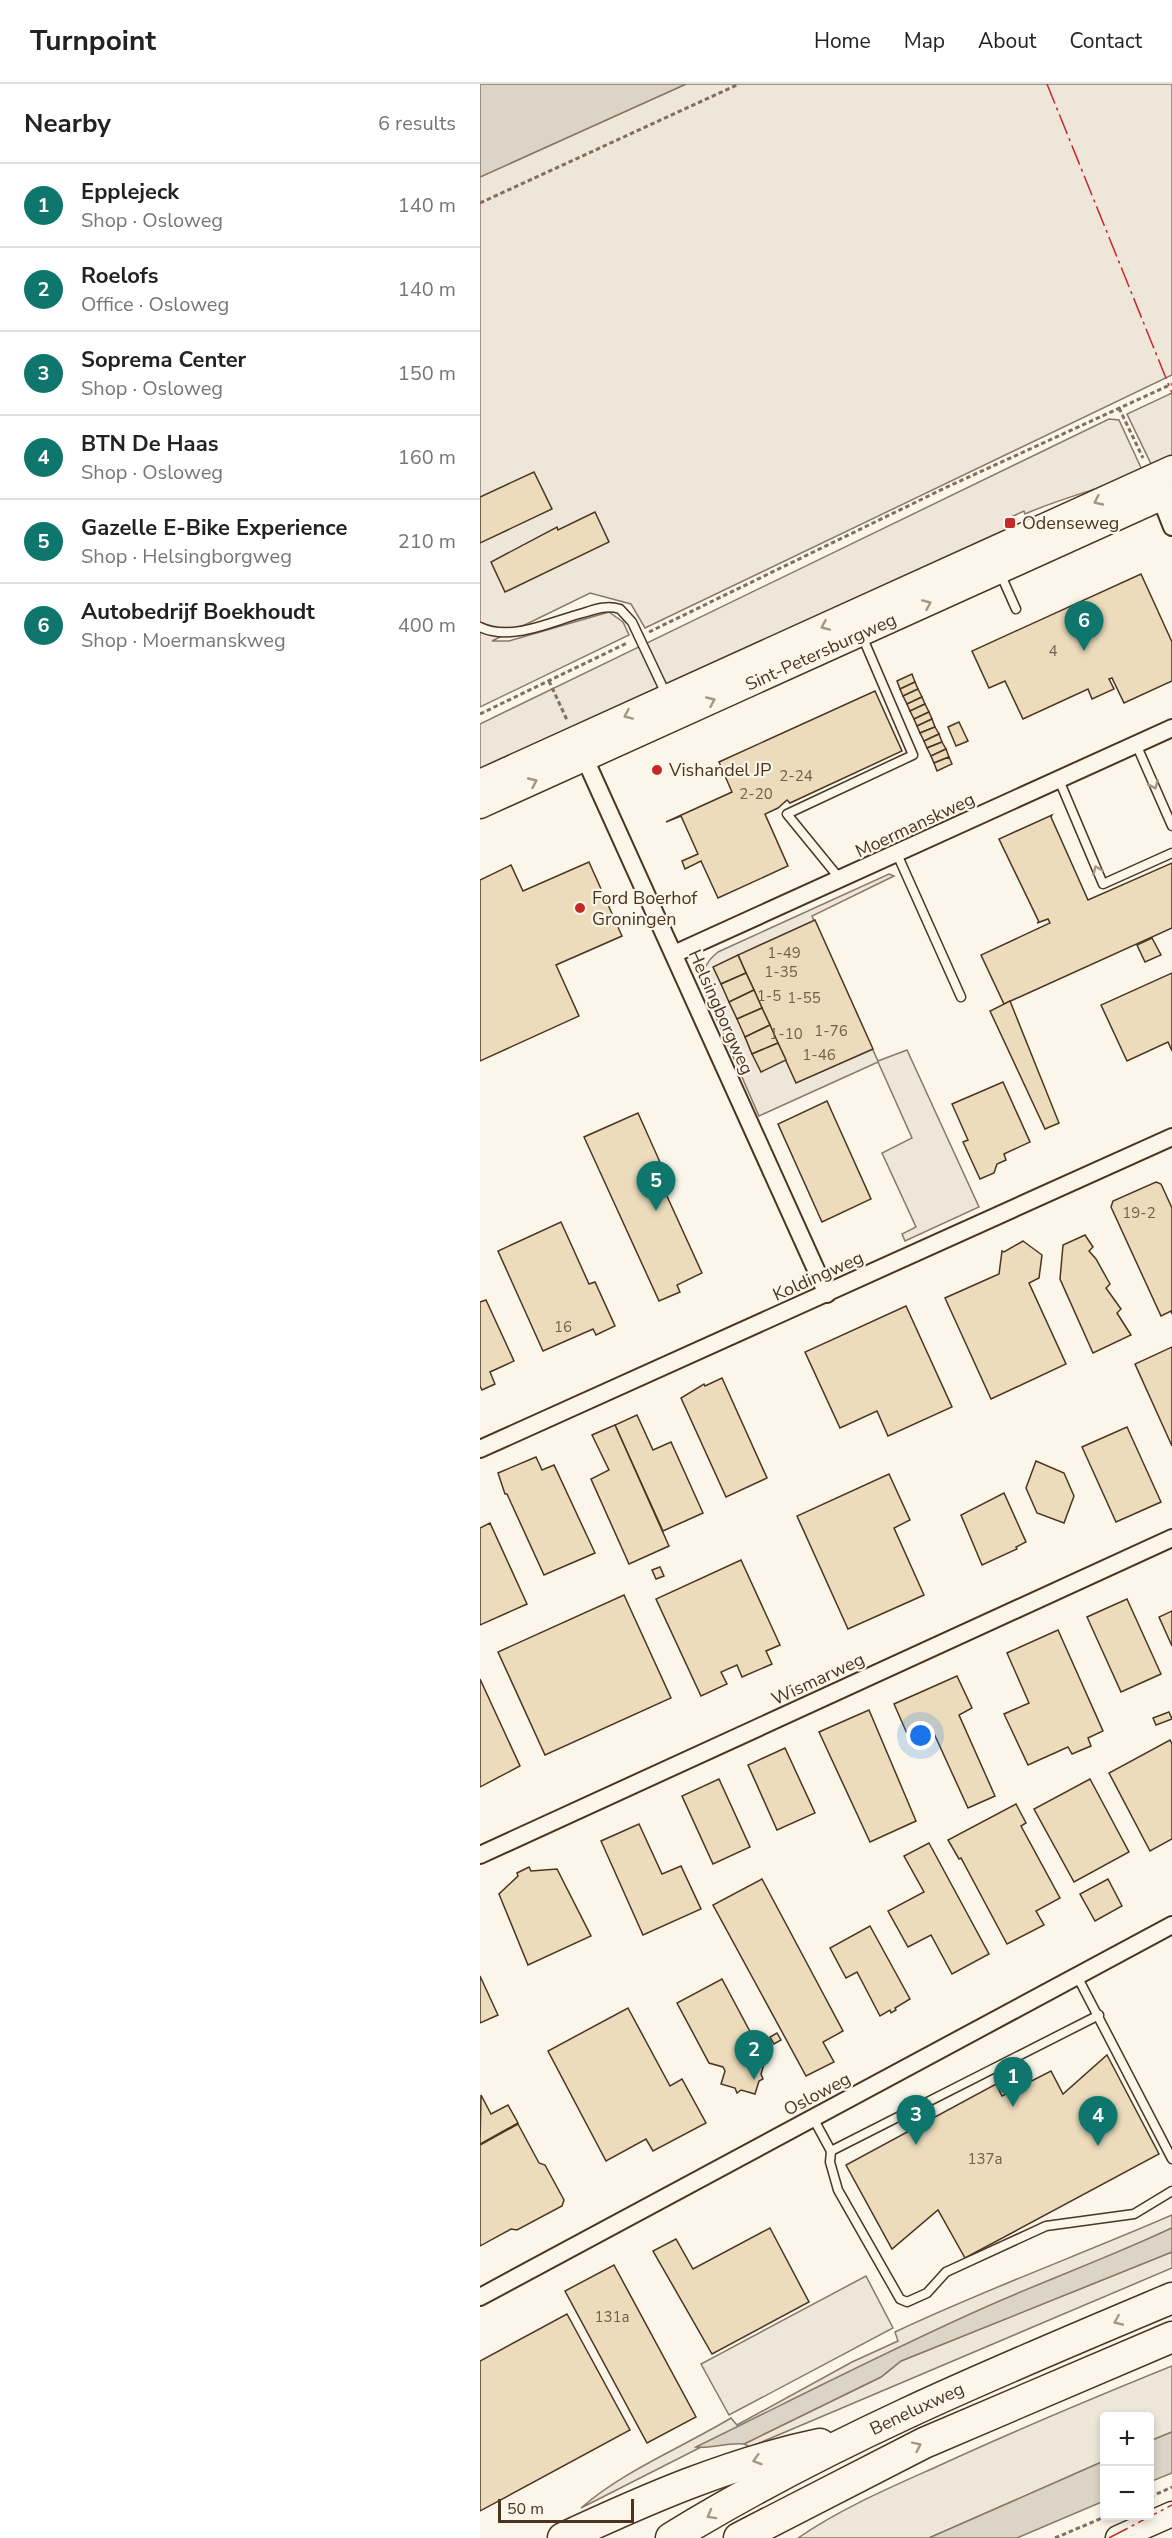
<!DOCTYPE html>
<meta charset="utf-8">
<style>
:root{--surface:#fff;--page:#f6f6f6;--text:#222;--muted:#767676;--line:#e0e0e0;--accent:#0f766e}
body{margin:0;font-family:"Nunito Sans",sans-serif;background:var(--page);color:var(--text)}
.controls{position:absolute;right:18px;bottom:18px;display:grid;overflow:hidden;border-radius:6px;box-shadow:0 3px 9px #0003}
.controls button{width:54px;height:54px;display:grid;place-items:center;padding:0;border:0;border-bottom:2px solid var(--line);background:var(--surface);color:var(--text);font:30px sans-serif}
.scale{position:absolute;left:18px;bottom:15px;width:136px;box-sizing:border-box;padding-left:6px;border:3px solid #4a3520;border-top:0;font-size:16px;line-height:21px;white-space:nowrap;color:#4a3520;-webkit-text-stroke:4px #fbf6e9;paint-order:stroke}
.you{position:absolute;left:441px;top:1652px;width:21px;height:21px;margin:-15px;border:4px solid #fff;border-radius:50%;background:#1a73e8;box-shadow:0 0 0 9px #1a73e833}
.badge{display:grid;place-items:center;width:39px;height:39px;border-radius:50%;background:var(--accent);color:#fff;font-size:20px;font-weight:700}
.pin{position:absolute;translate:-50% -50px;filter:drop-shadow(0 2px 3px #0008)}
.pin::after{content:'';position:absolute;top:32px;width:21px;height:18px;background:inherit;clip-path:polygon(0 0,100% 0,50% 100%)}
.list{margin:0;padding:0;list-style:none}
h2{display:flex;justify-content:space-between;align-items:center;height:78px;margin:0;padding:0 24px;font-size:26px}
h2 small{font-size:20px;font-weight:400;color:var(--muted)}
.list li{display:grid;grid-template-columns:39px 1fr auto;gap:18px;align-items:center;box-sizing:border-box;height:84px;padding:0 24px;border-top:2px solid var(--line)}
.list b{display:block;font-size:22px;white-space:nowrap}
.list p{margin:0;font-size:20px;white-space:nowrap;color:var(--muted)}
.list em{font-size:20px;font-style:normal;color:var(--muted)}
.map{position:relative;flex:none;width:692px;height:2454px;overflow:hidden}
header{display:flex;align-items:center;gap:36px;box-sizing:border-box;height:84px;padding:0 30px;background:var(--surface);border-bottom:2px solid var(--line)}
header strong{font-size:28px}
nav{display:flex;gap:33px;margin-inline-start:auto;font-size:21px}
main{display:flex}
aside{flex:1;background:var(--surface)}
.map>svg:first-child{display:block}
.green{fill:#ede6d9;stroke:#887966;stroke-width:1.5}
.water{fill:#dcd4c6;stroke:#887966;stroke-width:1.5}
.building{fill:#ecdcbc;stroke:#4a3520;stroke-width:1.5}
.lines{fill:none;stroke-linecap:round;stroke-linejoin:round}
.lane-casing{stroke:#4a3520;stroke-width:11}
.street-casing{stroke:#4a3520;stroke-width:20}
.secondary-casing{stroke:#4a3520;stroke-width:27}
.highway-casing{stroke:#4a3520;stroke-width:33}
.path{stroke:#7f6f5c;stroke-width:3;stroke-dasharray:4.5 3;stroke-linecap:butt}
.lane{stroke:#fbf6e9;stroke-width:8}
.street{stroke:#fbf6e9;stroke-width:16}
.secondary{stroke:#fbf6e9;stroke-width:24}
.highway{stroke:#fbf6e9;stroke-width:30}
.power{stroke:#c62828;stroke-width:1.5;stroke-dasharray:21 4.5 3 4.5;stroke-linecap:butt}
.oneway{stroke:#a29684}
.poi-dot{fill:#c62828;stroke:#fbf6e9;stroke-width:2}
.labels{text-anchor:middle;stroke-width:4.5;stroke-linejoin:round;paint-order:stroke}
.number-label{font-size:15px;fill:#725f47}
.poi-label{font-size:18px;fill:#4a3520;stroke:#fbf6e9;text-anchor:start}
.street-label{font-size:18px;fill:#4a3520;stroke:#fbf6e9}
</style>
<header>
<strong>Turnpoint</strong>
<nav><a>Home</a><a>Map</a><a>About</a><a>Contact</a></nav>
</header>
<main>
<aside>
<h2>Nearby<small>6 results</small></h2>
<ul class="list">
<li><span class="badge">1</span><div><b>Epplejeck</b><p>Shop · Osloweg</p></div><em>140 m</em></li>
<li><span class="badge">2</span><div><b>Roelofs</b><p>Office · Osloweg</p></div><em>140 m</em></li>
<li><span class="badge">3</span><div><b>Soprema Center</b><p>Shop · Osloweg</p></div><em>150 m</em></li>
<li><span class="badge">4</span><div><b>BTN De Haas</b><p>Shop · Osloweg</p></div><em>160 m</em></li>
<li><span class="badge">5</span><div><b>Gazelle E-Bike Experience</b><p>Shop · Helsingborgweg</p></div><em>210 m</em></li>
<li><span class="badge">6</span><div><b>Autobedrijf Boekhoudt</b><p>Shop · Moermanskweg</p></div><em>400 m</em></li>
</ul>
</aside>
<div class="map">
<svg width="692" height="2454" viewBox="0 0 692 2454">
<rect width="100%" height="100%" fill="#fbf6e9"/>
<g class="green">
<path d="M206,0H692V291L165,544L151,520L110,509L12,557H29L129,528L143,538L149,551L0,623V93Z"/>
<path d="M692,309V376L673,384L647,330Z"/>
<path d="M629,335L639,336L663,388C624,404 583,413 545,430L544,427L529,434L532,442L504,461L0,693V640Z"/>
<path d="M409,790L414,792L332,832L398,977L427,966L499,1123L425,1157L422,1150L436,1143L402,1069L432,1054L398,978L279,1032L224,906C222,889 223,880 238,868Z"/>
<path d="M692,2131V2144L298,2324L101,2424C145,2386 201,2364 251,2334L257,2341L372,2278L418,2257L415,2248C506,2205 600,2171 692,2131Z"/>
<path d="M692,2168V2184L270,2363L264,2360L401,2293L421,2277Z"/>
<path d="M386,2192L413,2244L249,2331L221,2280Z"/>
<path d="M692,2282V2348L670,2357V2332H624V2377L449,2454H318C360,2425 409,2404 456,2383C534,2347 613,2314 692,2282Z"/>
</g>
<g class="water">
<path d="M0,0H206L0,93Z"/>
<path d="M692,2144V2168L421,2277L401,2293L264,2360C246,2358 234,2365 216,2363C310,2317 403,2269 499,2226C563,2197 628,2174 692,2144Z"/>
<path d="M692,2348V2389L670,2398V2357Z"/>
<path d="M624,2377V2417L537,2454H449Z"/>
</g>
<g class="building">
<path d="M54,388L72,425L0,459V413Z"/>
<path d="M115,428L129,458L25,508L11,478L77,443L78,446Z"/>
<path d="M661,490L692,558V597L644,619L632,594L629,595L634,605L612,615L608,605L543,635L525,597L509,604L492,567Z"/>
<path d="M432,590L435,598L420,605L417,597Z"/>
<path d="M435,598L438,605L423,612L420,605Z"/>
<path d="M438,605L442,613L427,620L423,612Z"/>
<path d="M395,607L422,667L310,719L307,716L298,724L285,730L308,782L238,814L221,777L205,785L202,777L218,770L201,732L186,738L252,708L239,678Z"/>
<path d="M442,613L445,620L430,627L427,620Z"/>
<path d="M445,620L449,628L434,635L430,627Z"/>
<path d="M449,628L452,635L437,642L434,635Z"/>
<path d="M452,635L455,643L440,649L437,642Z"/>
<path d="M479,638L488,657L476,662L468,643Z"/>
<path d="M455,643L459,650L444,657L440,649Z"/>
<path d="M459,650L462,658L447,664L444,657Z"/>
<path d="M462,658L466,665L451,672L447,664Z"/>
<path d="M466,665L469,673L454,679L451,672Z"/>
<path d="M469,673L472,680L457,687L454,679Z"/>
<path d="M572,731L571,733L608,816L692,779V844L524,920L501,871L570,839L568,835L557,839L559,838L519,755Z"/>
<path d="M109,778L142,852L76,881L99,932L0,977V796L31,781L43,807Z"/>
<path d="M335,836L393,965L316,999L258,871Z"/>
<path d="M672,854L681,871L665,878L657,861Z"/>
<path d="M258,871L266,889L241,900L233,883Z"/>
<path d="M266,889L274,906L249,918L241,900Z"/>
<path d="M692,889V967L688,958L647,977L621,921Z"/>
<path d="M274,906L282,924L257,935L249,918Z"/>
<path d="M530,917L579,1039L565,1045L510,927Z"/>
<path d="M282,924L290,941L265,953L257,935Z"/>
<path d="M290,941L298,959L272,970L265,953Z"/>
<path d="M298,959L306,976L281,988L272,970Z"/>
<path d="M523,998L550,1058L524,1070L526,1076L517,1080L514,1089L500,1095L483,1058L488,1056L472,1020Z"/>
<path d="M347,1017L391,1115L342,1138L298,1040Z"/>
<path d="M158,1029L188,1096L181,1099L222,1189L197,1201L200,1208L179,1217L104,1053Z"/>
<path d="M676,1098L681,1100L692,1124V1230L691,1227L681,1232L631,1123L633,1117Z"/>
<path d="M81,1138L109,1200L115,1198L135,1242L116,1251L113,1245L63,1267L18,1167Z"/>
<path d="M605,1151L613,1163L609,1167L616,1175L630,1200L626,1204L641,1225L637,1229L651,1251L613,1269L580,1195L583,1161Z"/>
<path d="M543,1157L562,1171L559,1194L549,1199L586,1280L511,1315L465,1214L519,1190L522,1167L524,1168Z"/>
<path d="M6,1216L34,1277L10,1288L15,1300L2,1306L0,1302V1218Z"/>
<path d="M426,1222L472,1323L408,1352L397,1327L360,1344L325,1268Z"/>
<path d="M692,1263V1362L655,1280Z"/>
<path d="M242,1294L287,1394L246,1413L201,1314L224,1300L225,1302Z"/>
<path d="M157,1331L173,1366L191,1358L223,1429L183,1447L135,1341Z"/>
<path d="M135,1341L189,1462L149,1480L111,1395L129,1386L112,1351Z"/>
<path d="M647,1343L681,1418L636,1438L602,1363Z"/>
<path d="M56,1373L62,1386L74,1381L115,1469L64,1491L27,1410H25L18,1389Z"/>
<path d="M556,1377L584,1389L594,1412L584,1439L557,1429L546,1404Z"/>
<path d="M409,1390L430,1436L414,1444L444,1511L368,1545L317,1432Z"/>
<path d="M524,1409L546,1458L536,1463L537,1465L502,1481L481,1431Z"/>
<path d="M10,1439L47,1520L0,1541V1444Z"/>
<path d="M261,1476L300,1561L286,1567L292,1580L262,1593L257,1581L241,1588L247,1600L221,1612L176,1515Z"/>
<path d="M180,1483L184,1492L176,1495L172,1486Z"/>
<path d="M144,1511L191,1614L65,1671L18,1568Z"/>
<path d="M647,1515L681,1590L641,1608L607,1533Z"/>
<path d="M692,1527V1562L679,1533Z"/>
<path d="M578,1546L623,1647L608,1654L611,1662L592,1670L588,1663L548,1681L524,1630L549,1619L527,1569Z"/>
<path d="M477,1592L492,1624L479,1631L515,1712L488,1724L451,1643L429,1654L414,1620Z"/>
<path d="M0,1595L40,1682L0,1703Z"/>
<path d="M389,1626L436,1737L390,1758L339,1648Z"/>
<path d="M689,1628L692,1635L676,1641L673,1634Z"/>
<path d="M690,1656L692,1660V1755L670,1767L629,1689Z"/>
<path d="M305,1664L335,1729L297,1746L268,1681Z"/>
<path d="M239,1695L270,1763L233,1780L202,1712Z"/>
<path d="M610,1695L649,1768L594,1798L554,1725Z"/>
<path d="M536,1720L546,1739L541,1742L580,1814L556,1827L564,1841L527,1860L481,1774L479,1775L468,1756Z"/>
<path d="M159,1740L182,1790L201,1782L221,1825L163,1851L121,1757Z"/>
<path d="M449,1759L509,1870L472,1890L451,1851L428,1863L408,1827L444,1808L424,1772Z"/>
<path d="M49,1783L51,1787L77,1785L111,1852L48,1881L19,1810L38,1792L37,1789Z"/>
<path d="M282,1795L363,1947L343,1958L354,1978L326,1992L233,1821Z"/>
<path d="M628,1795L642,1822L615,1837L600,1810Z"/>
<path d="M390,1842L430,1915L415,1924L416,1926L411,1929L410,1926L400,1932L377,1888L366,1894L350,1864Z"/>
<path d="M0,1892L18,1931L0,1939Z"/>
<path d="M242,1895L274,1955L270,1968L272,1972L285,1977L281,1990L283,1995L279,1997L275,2010L261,2006L257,2009L255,2004L241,2000L245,1987L243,1983L229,1979L197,1919Z"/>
<path d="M148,1924L190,2002L202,1995L226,2039L173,2067L166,2055L126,2077L68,1967Z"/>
<path d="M297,1949L301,1956L294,1960L290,1953Z"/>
<path d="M627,1971L679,2070L485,2174L458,2126L412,2165L366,2081L516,2000L522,2012L571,1987L583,2010Z"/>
<path d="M1,2011L11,2030L28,2021L38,2039L0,2060Z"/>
<path d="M38,2040L59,2079L65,2081L84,2116L82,2122L37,2146L31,2145L0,2162V2061Z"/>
<path d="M290,2144L329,2218L232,2270L173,2167L196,2155L213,2185Z"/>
<path d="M134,2181L216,2333L167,2359L85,2207Z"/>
<path d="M87,2230L150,2346L0,2427V2277Z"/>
</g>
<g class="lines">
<g class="lane-casing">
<g id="lane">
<path d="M520,489L536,525"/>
<path d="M0,543C31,558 72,537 103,529C116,525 127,521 140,525L152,538L186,610"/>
<path d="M656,660L692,742"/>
<path d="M579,696L623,800L692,769"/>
<path d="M417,770L481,913"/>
<path d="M360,795L307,730L433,671L382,552"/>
<path d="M597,1892L692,2075"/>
<path d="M333,2034L351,2067L350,2078L358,2106L420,2215L427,2218L447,2209L466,2188L566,2142L654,2130L692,2107"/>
<path d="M351,2067L619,1931"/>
</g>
</g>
<g class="street-casing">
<g id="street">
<path d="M677,405L692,443"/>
<path d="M101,666L347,1210"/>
<path d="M194,870L692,644"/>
<path d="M0,1365L692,1053"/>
<path d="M0,1771L692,1454"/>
<path d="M0,2213L692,1841"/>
</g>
</g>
<g class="secondary-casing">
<g id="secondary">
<path d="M0,698L692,384"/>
<path id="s1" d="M0,722L692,409"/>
<path d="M638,2454L692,2430"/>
</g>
</g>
<g class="highway-casing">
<g id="highway">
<path d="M83,2454C167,2415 249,2379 340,2360"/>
<path id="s2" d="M191,2454C349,2357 521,2286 692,2214"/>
<path d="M259,2454L444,2359L692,2253"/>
</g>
</g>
<g class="path">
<path d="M0,119L259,0"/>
<path d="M639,324L663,374"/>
<path d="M169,548L467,403L692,300"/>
<path d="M69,597L87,636"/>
<path d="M0,630L147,559"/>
<path d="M670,2413L692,2403"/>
<path d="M575,2454L627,2432"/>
</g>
<use href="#lane" class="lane"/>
<use href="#street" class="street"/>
<use href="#secondary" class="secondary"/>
<use href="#highway" class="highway"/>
<g class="power">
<path d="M567,0L692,309"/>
<path d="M629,2454L692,2421"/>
</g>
</g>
<defs><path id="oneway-chevron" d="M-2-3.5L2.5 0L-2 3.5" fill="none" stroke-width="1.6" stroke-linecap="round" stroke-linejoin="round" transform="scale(1.5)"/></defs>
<g class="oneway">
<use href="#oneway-chevron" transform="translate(618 417) rotate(155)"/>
<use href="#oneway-chevron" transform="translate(447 520) rotate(-24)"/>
<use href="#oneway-chevron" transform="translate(345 542) rotate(156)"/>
<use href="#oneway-chevron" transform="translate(231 617) rotate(-24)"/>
<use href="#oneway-chevron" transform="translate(148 631) rotate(156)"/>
<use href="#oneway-chevron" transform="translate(53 698) rotate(-25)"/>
<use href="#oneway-chevron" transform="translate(674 701) rotate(66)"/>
<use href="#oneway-chevron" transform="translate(617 786) rotate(-113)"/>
<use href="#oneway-chevron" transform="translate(638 2237) rotate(157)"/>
<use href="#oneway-chevron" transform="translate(437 2362) rotate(-26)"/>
<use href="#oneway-chevron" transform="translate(277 2376) rotate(164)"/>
<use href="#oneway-chevron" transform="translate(231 2431) rotate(151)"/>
</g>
<g class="poi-dot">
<rect x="524" y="433" width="12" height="12" rx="3"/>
<circle cx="177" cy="686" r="6"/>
<circle cx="100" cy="824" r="6"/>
</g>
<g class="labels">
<g class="number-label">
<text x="573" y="572">4</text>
<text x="316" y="697">2-24</text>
<text x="276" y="715">2-20</text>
<text x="304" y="874">1-49</text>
<text x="301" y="893">1-35</text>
<text x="289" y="917">1-5</text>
<text x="324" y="919">1-55</text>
<text x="351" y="952">1-76</text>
<text x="306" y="955">1-10</text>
<text x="339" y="976">1-46</text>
<text x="659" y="1134">19-2</text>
<text x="83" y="1248">16</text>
<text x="505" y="2080">137a</text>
<text x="132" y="2238">131a</text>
</g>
<g class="poi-label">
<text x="542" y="445">Odenseweg</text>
<text x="189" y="692">Vishandel JP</text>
<text x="112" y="820">Ford Boerhof<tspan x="112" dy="21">Groningen</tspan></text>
</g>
<g class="street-label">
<text dy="6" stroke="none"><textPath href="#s1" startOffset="374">Sint-Petersburgweg</textPath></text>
<text transform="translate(435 741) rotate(-25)" y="6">Moermanskweg</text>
<text transform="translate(241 928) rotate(66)" y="6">Helsingborgweg</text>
<text transform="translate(338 1192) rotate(-24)" y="6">Koldingweg</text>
<text transform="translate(338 1595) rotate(-25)" y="6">Wismarweg</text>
<text transform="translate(337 2010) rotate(-28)" y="6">Osloweg</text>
<text dy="6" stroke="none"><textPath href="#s2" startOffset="278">Beneluxweg</textPath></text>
</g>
</g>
</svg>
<div class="controls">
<button>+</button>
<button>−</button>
</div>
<div class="scale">50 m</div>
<div class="you"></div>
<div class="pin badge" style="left:533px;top:2023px">1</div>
<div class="pin badge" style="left:274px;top:1996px">2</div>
<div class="pin badge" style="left:436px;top:2061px">3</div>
<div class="pin badge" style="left:618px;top:2062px">4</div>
<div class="pin badge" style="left:176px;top:1127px">5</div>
<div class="pin badge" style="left:604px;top:567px">6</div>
</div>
</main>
